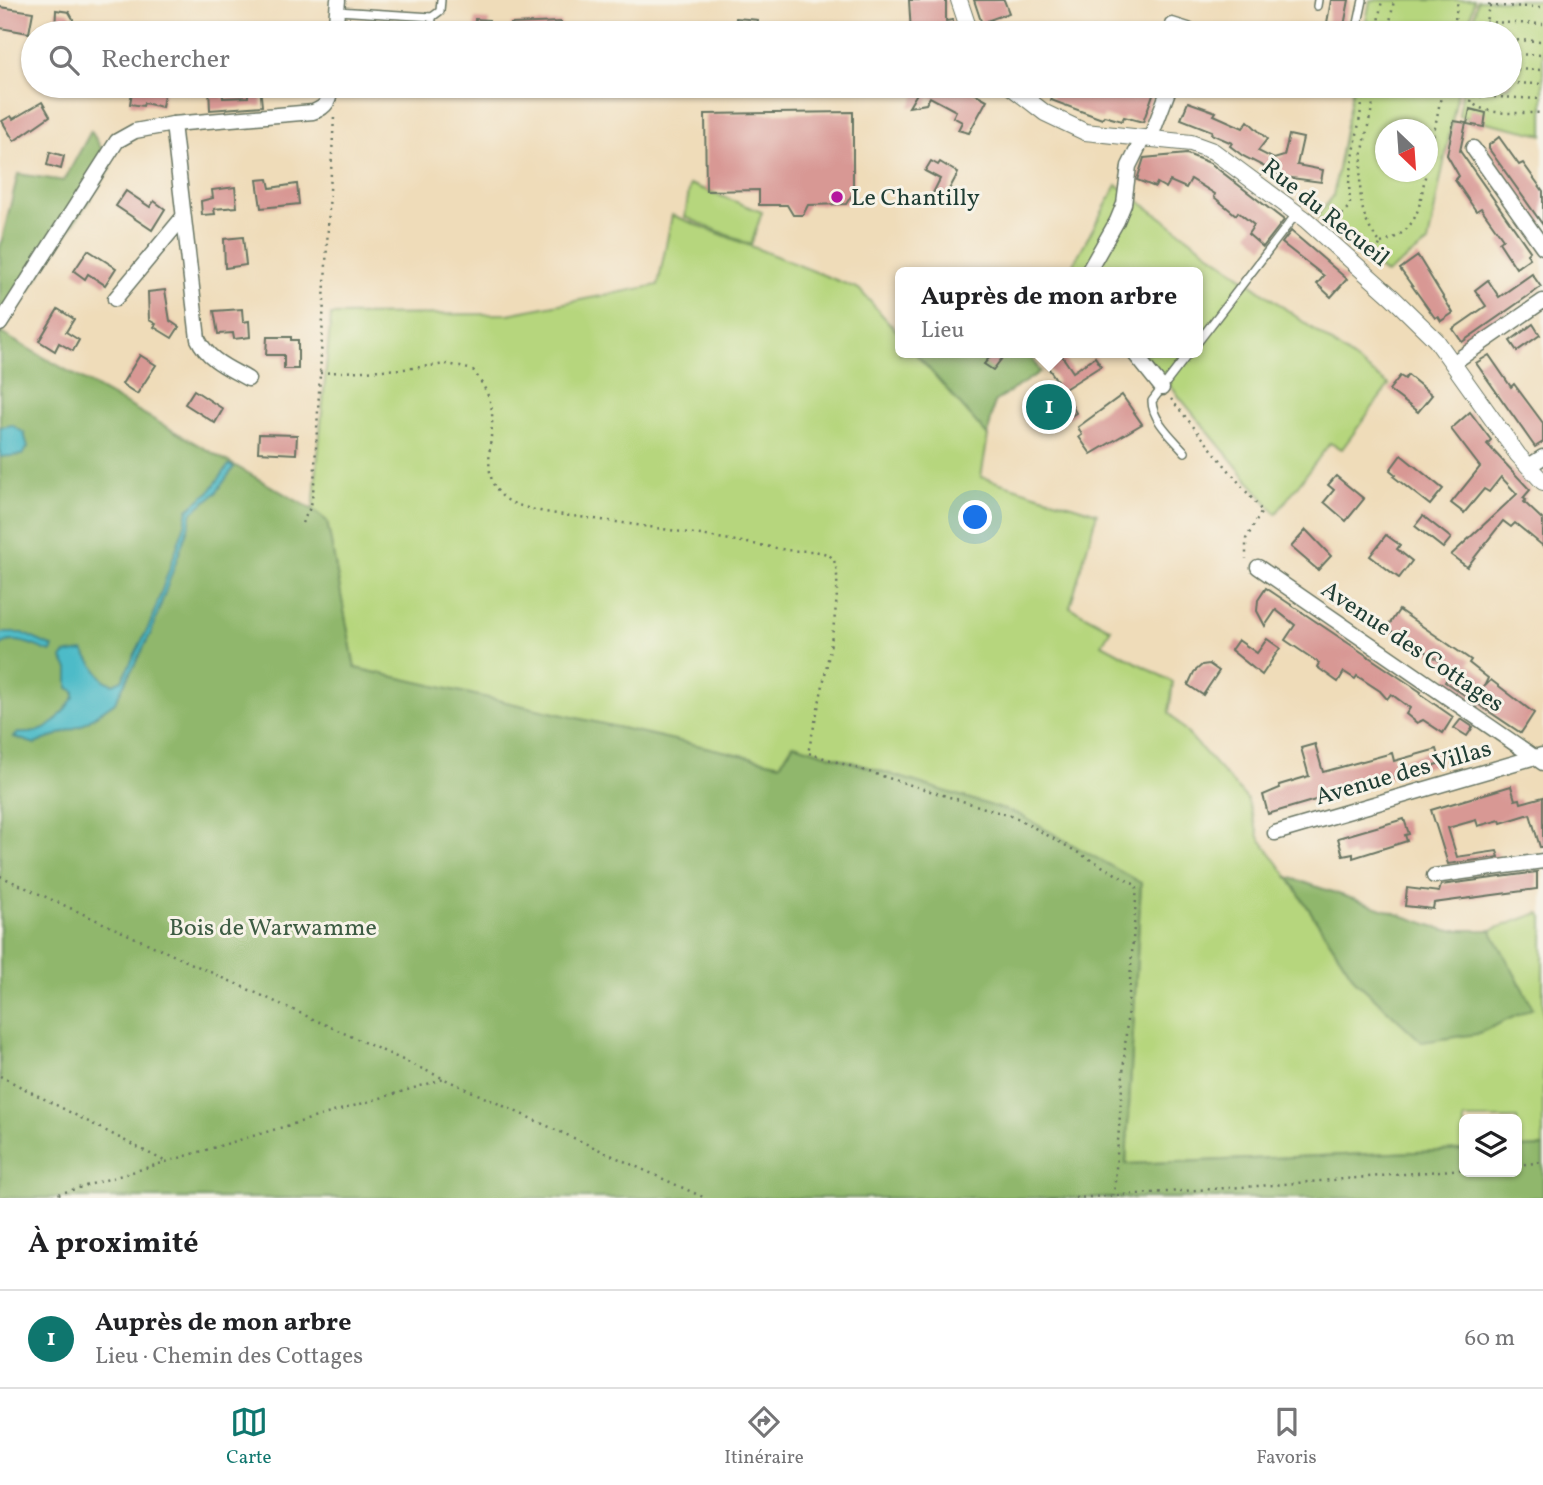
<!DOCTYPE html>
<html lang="fr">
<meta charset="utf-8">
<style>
:root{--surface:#fff;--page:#f2f2f2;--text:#202124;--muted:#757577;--line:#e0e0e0;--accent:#0f766e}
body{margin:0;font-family:Vollkorn,serif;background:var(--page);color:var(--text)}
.controls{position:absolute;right:21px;bottom:21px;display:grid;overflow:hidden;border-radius:10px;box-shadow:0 2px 5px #0004}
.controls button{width:63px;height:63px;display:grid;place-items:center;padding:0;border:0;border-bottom:2px solid var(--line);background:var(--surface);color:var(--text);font:35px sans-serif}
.compass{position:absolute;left:1375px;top:119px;width:63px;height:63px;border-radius:50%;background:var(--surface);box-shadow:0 2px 5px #0004;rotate:155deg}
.you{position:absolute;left:976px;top:518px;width:24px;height:24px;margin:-18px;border:5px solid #fff;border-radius:50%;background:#1a73e8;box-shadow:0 0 0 10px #1a73e833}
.badge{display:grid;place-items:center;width:46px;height:46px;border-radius:50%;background:var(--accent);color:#fff;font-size:23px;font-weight:700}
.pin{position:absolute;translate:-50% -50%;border:4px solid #fff;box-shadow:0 2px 7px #0006}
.popup{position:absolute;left:895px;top:267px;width:308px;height:91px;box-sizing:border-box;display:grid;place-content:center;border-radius:10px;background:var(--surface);filter:drop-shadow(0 2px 5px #0005);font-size:23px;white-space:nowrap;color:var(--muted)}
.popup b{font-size:26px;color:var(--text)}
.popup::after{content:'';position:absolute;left:50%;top:100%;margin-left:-14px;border:14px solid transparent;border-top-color:var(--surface)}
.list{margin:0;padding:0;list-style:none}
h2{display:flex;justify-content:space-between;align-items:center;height:91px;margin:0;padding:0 28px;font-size:30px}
h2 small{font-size:23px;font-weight:400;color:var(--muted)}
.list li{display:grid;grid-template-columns:46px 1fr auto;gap:21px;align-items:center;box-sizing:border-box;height:98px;padding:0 28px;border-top:2px solid var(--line)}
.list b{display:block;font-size:26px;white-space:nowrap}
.list p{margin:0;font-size:23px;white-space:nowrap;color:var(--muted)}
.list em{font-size:23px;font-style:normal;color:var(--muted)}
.icon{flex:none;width:38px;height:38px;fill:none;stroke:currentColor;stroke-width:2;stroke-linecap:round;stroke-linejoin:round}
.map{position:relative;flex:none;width:1543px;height:1198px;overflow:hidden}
.search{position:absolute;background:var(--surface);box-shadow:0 2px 5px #0004;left:21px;right:21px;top:21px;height:77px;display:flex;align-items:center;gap:18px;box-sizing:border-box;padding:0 24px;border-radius:38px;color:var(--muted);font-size:26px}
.sheet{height:189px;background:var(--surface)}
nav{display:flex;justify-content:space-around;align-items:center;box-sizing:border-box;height:98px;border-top:2px solid var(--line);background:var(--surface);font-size:19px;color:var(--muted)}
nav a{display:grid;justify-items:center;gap:4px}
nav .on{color:var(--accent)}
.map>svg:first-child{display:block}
.green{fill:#b6d67d;stroke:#6a8a58;stroke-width:2;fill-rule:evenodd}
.forest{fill:#90b76c;stroke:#587a50;stroke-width:2}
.water{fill:#4ebbc8;stroke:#367c7e;stroke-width:2}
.building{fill:#d89894}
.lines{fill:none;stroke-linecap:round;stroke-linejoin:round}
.service-casing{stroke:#687563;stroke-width:10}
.minor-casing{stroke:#687563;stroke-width:17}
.tertiary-casing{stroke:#687563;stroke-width:18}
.path{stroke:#687563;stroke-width:2.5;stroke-dasharray:2 5;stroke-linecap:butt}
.service{stroke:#fff;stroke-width:7}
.minor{stroke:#fff;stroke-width:14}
.tertiary{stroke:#fff;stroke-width:16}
.poi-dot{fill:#b5179e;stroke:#f7f3e8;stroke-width:2.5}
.labels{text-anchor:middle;stroke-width:6;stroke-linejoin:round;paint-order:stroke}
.poi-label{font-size:24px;fill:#1f3d34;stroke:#f7f3e8;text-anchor:start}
.street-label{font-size:24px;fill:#1f3d34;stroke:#f7f3e8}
.park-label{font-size:24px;fill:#3d5c43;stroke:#f7f3e8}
</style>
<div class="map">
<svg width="1543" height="1198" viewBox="0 0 1543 1198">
<rect width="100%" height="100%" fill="#f7f3e8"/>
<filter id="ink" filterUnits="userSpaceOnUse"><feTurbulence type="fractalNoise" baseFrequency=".0143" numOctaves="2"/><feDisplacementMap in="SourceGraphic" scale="14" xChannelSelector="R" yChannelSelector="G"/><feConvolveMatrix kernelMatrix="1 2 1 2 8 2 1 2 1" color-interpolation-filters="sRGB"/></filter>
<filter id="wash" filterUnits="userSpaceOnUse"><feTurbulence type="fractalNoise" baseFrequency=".00686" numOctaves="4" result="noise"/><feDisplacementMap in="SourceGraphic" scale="28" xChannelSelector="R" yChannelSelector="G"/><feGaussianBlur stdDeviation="1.57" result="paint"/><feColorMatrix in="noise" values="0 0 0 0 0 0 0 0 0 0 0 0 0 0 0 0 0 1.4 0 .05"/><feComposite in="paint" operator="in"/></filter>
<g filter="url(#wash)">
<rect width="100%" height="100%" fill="#efdcb9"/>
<g class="green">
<path d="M1370,0H1474L1468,33H1364Z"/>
<path d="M1477,0H1543V135L1459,116L1463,86H1510V33H1472Z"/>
<path d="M1353,86H1459L1428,243L1386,274L1317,217L1333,196ZM1386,130H1428V172H1386Z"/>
<path d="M690,184L762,212L751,245L685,217Z"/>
<path d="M1117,185L1389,385L1342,449L1330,443L1276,514L1143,353H1198V272H1075L1071,268Z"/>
<path d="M672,215L859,289L900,335V353H915L988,436L981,477L1097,513L1070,607L1111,629L1102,644L1173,682L1169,713L1247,799L1259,837L1288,877L1356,981L1532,1008L1491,930L1539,913L1543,917V1147L1517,1148V1119H1464V1150L1126,1164L1141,883L793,744L781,764L355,668L327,522L313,510L331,315L508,314L658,285Z"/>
</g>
<g class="forest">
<path d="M91,131L112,166L1,333L313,510L327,521L355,668L780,764L794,744L1018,814L1141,883L1126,1164L1464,1150V1172H1517V1148L1543,1147V1198H0V248L18,174L64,181Z"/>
<path d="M915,353H1029L1040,372L994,402L988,436Z"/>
<path d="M1288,877L1445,930H1491L1533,1008L1477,1034L1422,1042L1356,981Z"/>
</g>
<g class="water">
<path d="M12,425L24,433L28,447L22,455L0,457V427Z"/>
<path d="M229,465L234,467L216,493L192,512L189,525L150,635L115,702L82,725L35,744L14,737L18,733C50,735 57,720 74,697V691L68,688V669L62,659L64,654L83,651L104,680L113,684L122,680L150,624L185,524L188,509L210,491Z"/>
<path d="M0,633H22L53,647L51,652C36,647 13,634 0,646Z"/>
</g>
<g id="blocks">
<g class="building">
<path d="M909,0H946V21L953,20V33H911Z"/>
<path d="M974,0H1004L1009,13L989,20L1022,33H985Z"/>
<path d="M1331,0H1349L1344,26L1327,23Z"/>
<path d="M0,7L33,12L29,33L0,28Z"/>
<path d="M56,10L69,12L73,19L71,33H55Z"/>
<path d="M736,18L758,20L757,33H734Z"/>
<path d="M475,19L489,20L488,33H474Z"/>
<path d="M561,22L562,33H511V24Z"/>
<path d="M133,86L165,89L162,107L144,103L143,106L130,104Z"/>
<path d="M209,86H222L223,98L248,97V86H260L262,106L210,110Z"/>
<path d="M910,86H961L987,100L969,133L958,130L962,122L953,117L956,111L930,97L926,104L909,107L919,90Z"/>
<path d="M1056,86H1156L1143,122L1124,117L1122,121L1104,116L1102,119L1051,100Z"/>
<path d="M42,102L50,116L14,141L2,121L11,116L13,119Z"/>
<path d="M1188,102L1216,112L1214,115L1243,128L1248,121L1267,139L1258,151L1274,159L1284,156L1289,135L1303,138L1297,165L1323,170L1321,182L1284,177L1243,156L1230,146L1232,143L1211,134L1212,131L1181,119Z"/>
<path d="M1470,109L1486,113L1484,127L1467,124Z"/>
<path d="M853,112V193L846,204L808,205L803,215H793L787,205H759V190L706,191L705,114Z"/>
<path d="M1454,121L1466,123L1460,151L1530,251L1527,254L1530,258L1516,268L1499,242L1503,239L1481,208L1476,211L1455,180L1459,176L1447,155Z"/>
<path d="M1499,137L1519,165L1523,163L1543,191V225L1489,149V145Z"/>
<path d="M50,152L64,156L61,169L47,165Z"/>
<path d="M1187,154L1210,163L1284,220L1263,247L1248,234L1254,225L1238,212L1236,215L1214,197L1215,194L1191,179L1186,188L1170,181L1166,188L1157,183L1155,187L1137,180L1144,158Z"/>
<path d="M931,161L938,165L940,162L958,173L944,199L933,193L940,179L925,171Z"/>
<path d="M268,179L270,188L297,184L299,204L261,208L257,180Z"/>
<path d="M235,187L237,207L214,209L215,214L202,215L201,201L213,198L212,190Z"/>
<path d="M126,191L150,207L154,201L165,209L152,230L116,206Z"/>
<path d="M1291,231L1347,279L1331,297L1317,284L1324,276L1282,243Z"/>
<path d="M243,237L246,265L225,268L224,239Z"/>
<path d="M88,250L116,268L105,285L88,274L85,279L74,271Z"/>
<path d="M1418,256L1453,313L1441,321L1438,316L1435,318L1400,269Z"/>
<path d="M1532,274L1541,287L1462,342L1453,329L1486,306L1475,290L1488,280L1499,297Z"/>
<path d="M165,290L170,321L179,327L172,338L154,327L156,324L149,320L148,292Z"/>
<path d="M58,309L74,319L66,332L79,340L73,351L59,343L55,351L39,341Z"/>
<path d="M242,309L243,322L249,321L250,337L234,339L233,333L218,334L214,311Z"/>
<path d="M1533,324L1540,335L1517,351L1510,341Z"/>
<path d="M267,337H291V340H298V369H284V355H266Z"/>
<path d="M993,353H1006L993,370L984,364Z"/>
<path d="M1054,353H1060L1073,372L1095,357L1101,366L1063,390L1076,413L1064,420L1061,416L1040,429L1024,404L1058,382L1047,366L1049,364L1046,358Z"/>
<path d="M140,355L156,365L137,394L122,384Z"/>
<path d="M1489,355L1511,387L1514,384L1543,423V442L1535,447L1476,363Z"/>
<path d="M1408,375L1432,395L1418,412L1389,390L1400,376L1405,379Z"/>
<path d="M194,390L223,409L215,423L185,404Z"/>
<path d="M1122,395L1142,424L1091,454L1079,437L1082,435L1078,427Z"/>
<path d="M1470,412L1491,440L1487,444L1530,490L1523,498L1526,500L1524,502L1543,520V546L1515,523L1511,527L1503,521L1467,567L1451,555L1517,494L1501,477L1489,492L1484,489L1464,513L1451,503L1480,467L1451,429Z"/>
<path d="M259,434L297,435L296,454L258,452Z"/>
<path d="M1401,455L1443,489L1430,505L1394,477L1396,475L1390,470Z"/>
<path d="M1336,476L1364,499L1346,521L1324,502L1334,490L1328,485Z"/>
<path d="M1423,516L1451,538L1443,548L1415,526Z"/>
<path d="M1306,530L1331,556L1318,570L1291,547Z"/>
<path d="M1386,535L1400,545L1397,549L1412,561L1399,578L1370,556Z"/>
<path d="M1266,588L1421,692L1420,694L1453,717L1443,733L1423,720L1417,723L1406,714L1410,708L1391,694L1387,699L1380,691L1357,676L1355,679L1344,672L1338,682L1317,667L1319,663L1285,640L1295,625L1276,610L1265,626L1257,611L1258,600Z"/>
<path d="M1399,610L1471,660L1469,663L1488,678L1484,687L1491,680L1534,713L1521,733L1445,682L1453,670L1410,641L1407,644L1399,639L1400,637L1387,628Z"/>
<path d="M1267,639L1280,648L1262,675L1231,650L1238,640L1257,653Z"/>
<path d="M1209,664L1219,671L1203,695L1188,685L1194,672L1202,665Z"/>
<path d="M1461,719L1473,727L1467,736L1454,728Z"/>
<path d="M1315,744L1323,772L1392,753L1394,761L1437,749L1441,763L1268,814L1263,795L1280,788L1279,785L1309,776L1301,748Z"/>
<path d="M1511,786L1515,800L1520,799L1521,803L1543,797V847H1540L1530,814L1501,823L1500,820L1478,826L1476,820L1448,828L1457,857L1497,851L1499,857L1448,864L1431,810Z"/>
<path d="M1404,819L1409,834L1405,835L1407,841L1353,858V854L1343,856L1338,838Z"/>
<path d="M1537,872V889L1434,903L1433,909L1405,906L1407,888L1439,892L1441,885Z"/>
</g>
</g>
</g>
<g filter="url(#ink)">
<use href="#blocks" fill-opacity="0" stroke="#687563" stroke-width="2"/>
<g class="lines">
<g class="service-casing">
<g id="service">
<path d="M1317,6L1318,0"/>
<path d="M337,11L432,17L431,33"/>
<path d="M432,17L440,11L441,0"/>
<path d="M1356,33L1363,0"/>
<path d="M1198,342L1297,213"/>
<path d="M1185,452C1173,438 1152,420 1152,401L1189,353"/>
</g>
</g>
<g class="minor-casing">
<g id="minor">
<path d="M1172,25L1188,30L1190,33"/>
<path d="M335,33L338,0"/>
<path d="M173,124L198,339C208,360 229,368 248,379"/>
<path d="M1150,139L1170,86"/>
<path d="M1473,148L1543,247"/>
<path d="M1088,272L1117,221L1124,204L1129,166L1143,138"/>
<path d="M115,299L183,217"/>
<path d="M0,324L117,141L135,131L173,124L313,112C327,107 330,100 331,86"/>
<path d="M1134,353L1162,388"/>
<path d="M1453,363L1543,301"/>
<path d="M1529,466L1543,457"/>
<path d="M1258,567L1543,763"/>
<path d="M1275,833L1542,755"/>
<path d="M1434,876L1543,861"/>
</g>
</g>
<g class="tertiary-casing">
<g id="tertiary">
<path d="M959,0L970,33"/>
<path d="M1010,86L1045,113L1085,132L1191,143L1213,151L1306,220L1392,297L1436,340L1518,455L1543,482"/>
</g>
</g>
<g class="path">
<path d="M1489,6L1543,7"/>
<path d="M1486,22L1543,24"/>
<path d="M1376,33L1382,0"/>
<path d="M1388,33L1394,0"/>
<path d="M1453,33L1458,0"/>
<path d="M1484,33L1490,0"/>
<path d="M1510,40L1543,41"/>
<path d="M1510,54L1543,55"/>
<path d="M1510,69L1543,70"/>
<path d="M1510,83L1543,84"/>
<path d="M1474,86L1471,102C1487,117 1522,112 1543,113"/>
<path d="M1473,96L1543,99"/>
<path d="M1428,163L1443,86"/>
<path d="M1333,226L1350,205L1349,183L1365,86"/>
<path d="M1381,243C1420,231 1419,206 1426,172"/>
<path d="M1371,258L1381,243C1342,205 1368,131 1377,86"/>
<path d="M320,373L403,369L448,364L473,370C482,383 491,396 492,413C494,439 480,474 501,495C516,511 566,515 587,518C654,527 721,538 787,550C800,552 825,548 833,559C849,584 815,720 808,753L1017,818L1137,886L1114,1195"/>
<path d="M1171,399L1262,511L1246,539V559"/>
<path d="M302,523L311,506L314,484L334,117"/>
<path d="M0,876L705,1198"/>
<path d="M0,1076L166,1162"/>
<path d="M1517,1165L1543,1162"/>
<path d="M45,1198L444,1079"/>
<path d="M1075,1198L1273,1185L1464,1169"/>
</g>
<use href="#service" class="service"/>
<use href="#minor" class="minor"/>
<use href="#tertiary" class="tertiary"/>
</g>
</g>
<circle class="poi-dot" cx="837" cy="197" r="7"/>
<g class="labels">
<g class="poi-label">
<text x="851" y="205">Le Chantilly</text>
</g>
<g class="street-label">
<text transform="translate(1326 212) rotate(39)" y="8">Rue du Recueil</text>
<text transform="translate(1413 646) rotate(34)" y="8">Avenue des Cottages</text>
<text transform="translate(1403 772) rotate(-16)" y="8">Avenue des Villas</text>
</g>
<g class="park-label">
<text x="273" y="935">Bois de Warwamme</text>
</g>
</g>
</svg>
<div class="controls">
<button><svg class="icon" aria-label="layers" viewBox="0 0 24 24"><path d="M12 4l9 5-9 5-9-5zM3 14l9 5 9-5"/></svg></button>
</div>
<svg class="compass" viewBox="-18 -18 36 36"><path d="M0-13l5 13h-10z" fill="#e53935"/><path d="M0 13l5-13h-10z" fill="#757577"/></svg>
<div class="you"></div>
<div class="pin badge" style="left:1049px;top:407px">1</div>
<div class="popup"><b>Auprès de mon arbre</b>Lieu</div>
<div class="search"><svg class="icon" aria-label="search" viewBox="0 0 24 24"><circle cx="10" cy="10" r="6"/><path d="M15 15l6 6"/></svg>Rechercher</div>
</div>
<section class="sheet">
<h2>À proximité<small></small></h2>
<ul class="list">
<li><span class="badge">1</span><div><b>Auprès de mon arbre</b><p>Lieu · Chemin des Cottages</p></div><em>60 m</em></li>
</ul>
</section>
<nav>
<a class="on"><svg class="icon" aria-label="map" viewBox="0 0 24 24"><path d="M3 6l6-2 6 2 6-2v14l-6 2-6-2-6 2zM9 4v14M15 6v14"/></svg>Carte</a>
<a><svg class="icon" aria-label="directions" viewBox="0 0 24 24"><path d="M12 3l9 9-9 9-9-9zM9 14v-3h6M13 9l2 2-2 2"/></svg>Itinéraire</a>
<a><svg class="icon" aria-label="saved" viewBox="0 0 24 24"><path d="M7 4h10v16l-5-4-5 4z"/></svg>Favoris</a>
</nav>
